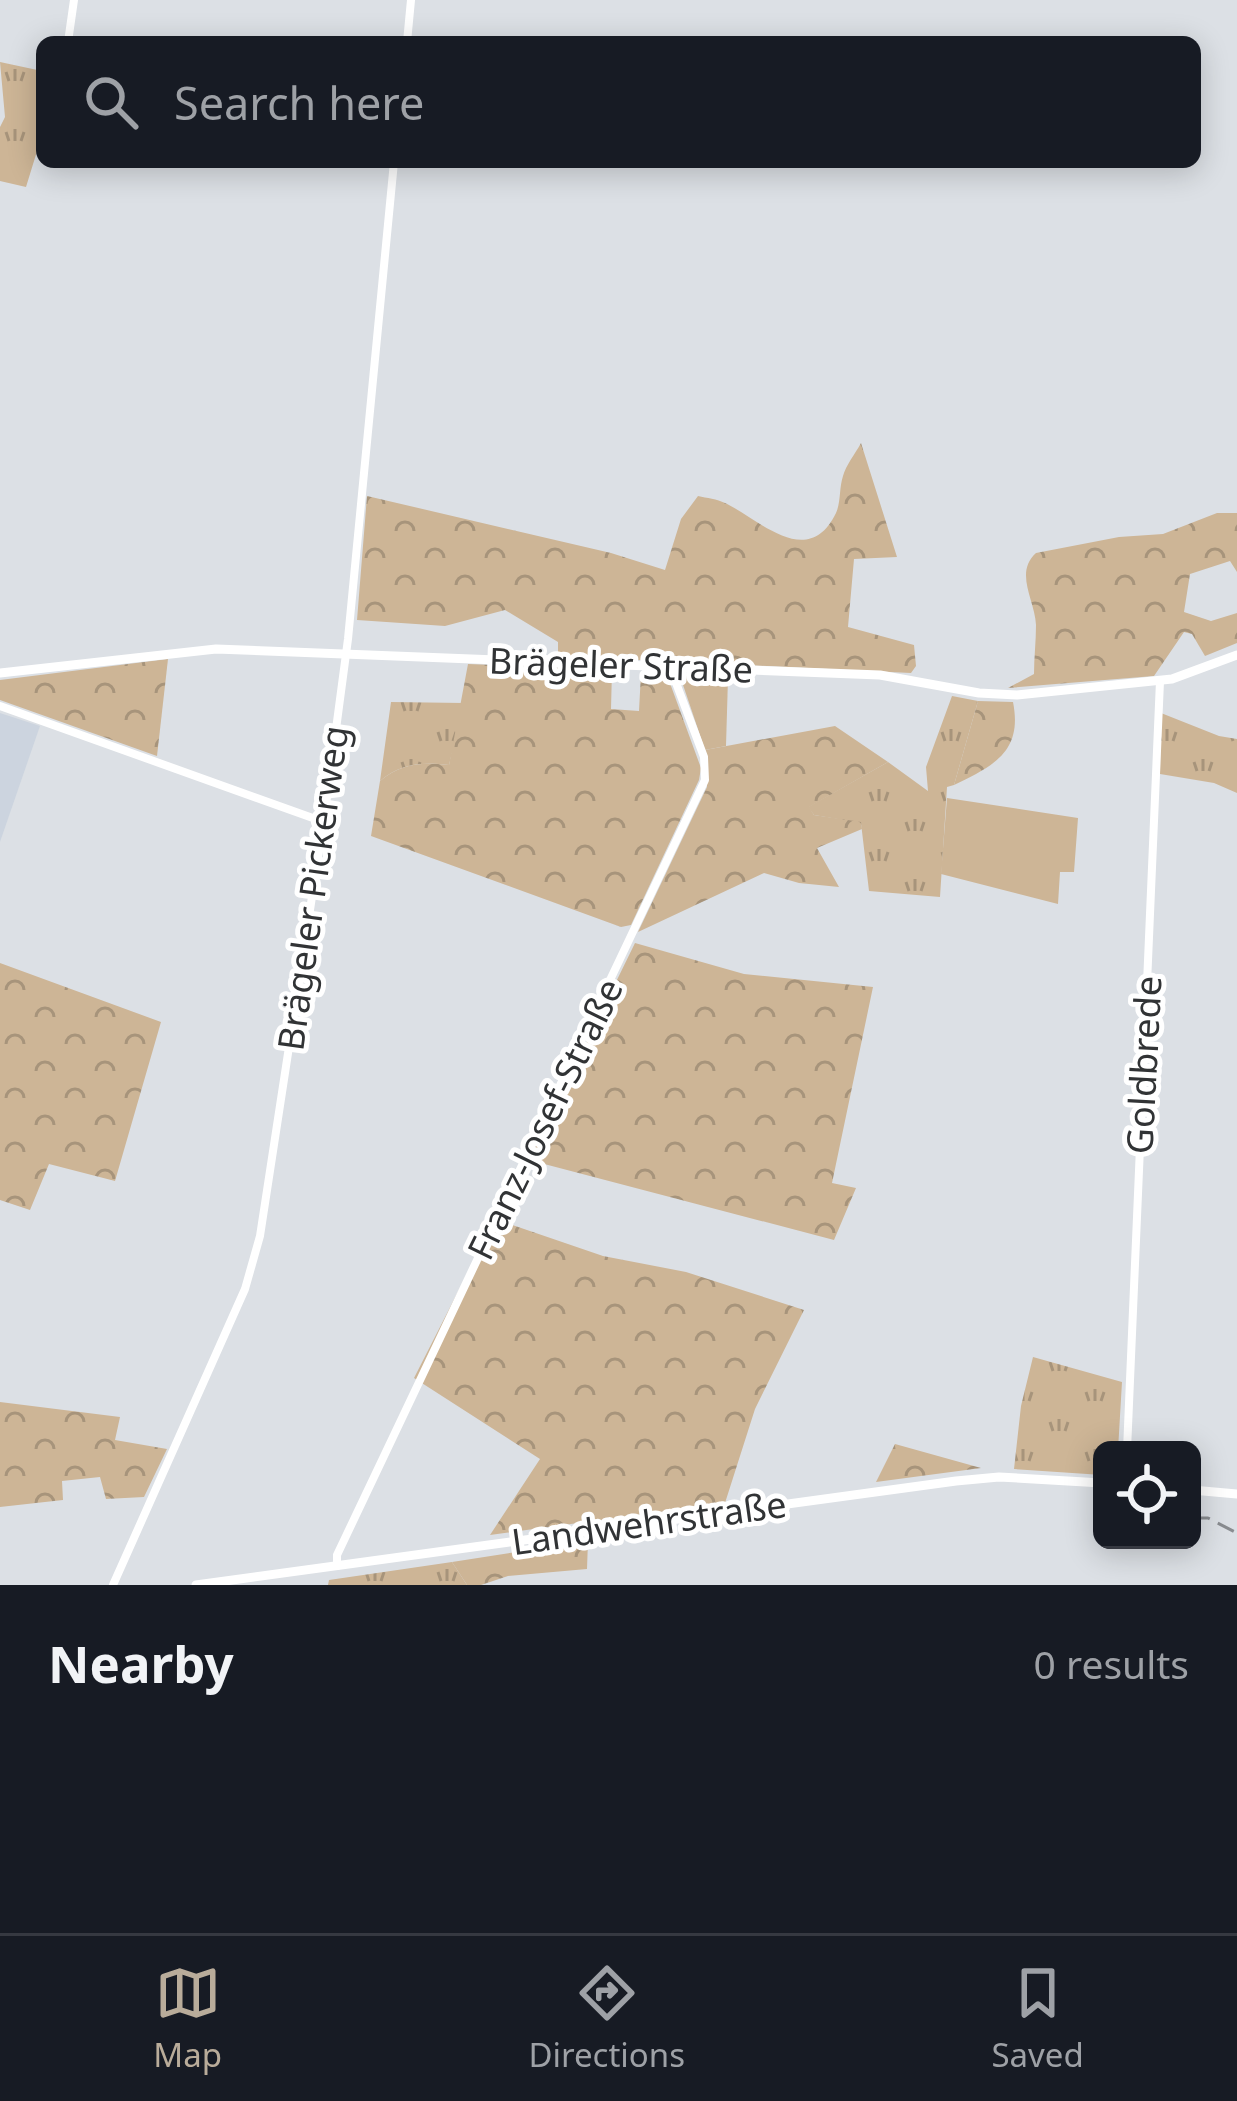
<!DOCTYPE html>
<meta charset="utf-8">
<style>
:root{--surface:#171b24;--page:#242831;--text:#f1f3f6;--muted:#9ea1a6;--line:#363941;--accent:#b9ac9a}
body{margin:0;font-family:"Noto Sans",sans-serif;background:var(--page);color:var(--text)}
.controls{position:absolute;right:36px;bottom:36px;display:grid;overflow:hidden;border-radius:18px;box-shadow:0 6px 30px #0003}
.controls button{width:108px;height:108px;display:grid;place-items:center;padding:0;border:0;border-bottom:3px solid var(--line);background:var(--surface);color:var(--text);font:60px sans-serif}
.list{margin:0;padding:0;list-style:none}
h2{display:flex;justify-content:space-between;align-items:center;height:156px;margin:0;padding:0 48px;font-size:51px}
h2 small{font-size:39px;font-weight:400;color:var(--muted)}
.icon{flex:none;width:66px;height:66px;fill:none;stroke:currentColor;stroke-width:2;stroke-linecap:round;stroke-linejoin:round}
.map{position:relative;flex:none;width:1237px;height:1585px;overflow:hidden}
.search{position:absolute;background:var(--surface);box-shadow:0 6px 30px #0003;left:36px;right:36px;top:36px;height:132px;display:flex;align-items:center;gap:30px;box-sizing:border-box;padding:0 42px;border-radius:18px;color:var(--muted);font-size:45px}
.sheet{height:348px;background:var(--surface)}
nav{display:flex;justify-content:space-around;align-items:center;box-sizing:border-box;height:168px;border-top:3px solid var(--line);background:var(--surface);font-size:33px;color:var(--muted)}
nav a{display:grid;justify-items:center;gap:6px}
nav .on{color:var(--accent)}
.map>svg:first-child{display:block}
.built{fill:#ccd4df}
.grass{fill:url(#grass-tufts)}
.forest{fill:url(#forest-crowns)}
.park{fill:#cdb596}
.lines{fill:none;stroke-linecap:round;stroke-linejoin:round}
.minor{stroke:#fff;stroke-width:8}
.tertiary{stroke:#fff;stroke-width:9}
.rail{stroke:#898c90;stroke-width:3;stroke-dasharray:18 9;stroke-linecap:butt}
.labels{text-anchor:middle;stroke-width:10;stroke-linejoin:round;paint-order:stroke}
.street-label{font-size:36px;fill:#313335;stroke:#fff}
</style>
<div class="map">
<svg width="1237" height="1585" viewBox="0 0 1237 1585">
<defs>
<pattern id="grass-tufts" width="24" height="20" patternUnits="userSpaceOnUse" patternTransform="scale(3)"><rect width="24" height="20" fill="#cdb596"/><path d="M3 7l-1-3M5 7V3M7 7l1-3M15 17l-1-3M17 17v-4M19 17l1-3" fill="none" stroke="#a7947b"/></pattern>
<pattern id="forest-crowns" width="20" height="18" patternUnits="userSpaceOnUse" patternTransform="scale(3)"><rect width="20" height="18" fill="#cdb596"/><path d="M2 6a3 3 0 1 1 6 0M12 15a3 3 0 1 1 6 0" fill="none" stroke="#a7947b"/></pattern>
</defs>
<rect width="100%" height="100%" fill="#dce0e5"/>
<path class="built" d="M0,713L40,726L0,842Z"/>
<g class="grass">
<path d="M0,62L42,71V135L26,187L0,181V127L5,117Z"/>
<path d="M952,696L978,701L954,785L947,787L940,897L869,891L861,823L814,815L808,807L888,762L928,791L926,767Z"/>
<path d="M391,702L464,703L449,765C422,762 401,763 380,781Z"/>
<path d="M1161,713L1219,736L1237,739V793L1214,783L1160,774Z"/>
<path d="M1033,1357L1122,1382L1118,1450H1102V1475L1014,1469L1021,1406Z"/>
<path d="M452,1562L467,1585H328L329,1580Z"/>
</g>
<g class="forest">
<path d="M861,443L897,557L854,559L848,627L914,645L916,666L911,673L558,656V642L505,610L445,626L357,620L367,496L611,553L665,570L681,519L698,496C707,498 717,499 725,503C759,519 808,571 836,513C841,502 839,488 843,476C846,465 855,454 861,443Z"/>
<path d="M1217,513H1237V572L1230,561L1190,574L1184,612L1211,621L1237,613V643L1205,656L1192,634L1184,632L1154,676L1008,688L1034,674C1034,658 1036,641 1036,625C1035,600 1014,573 1036,553L1119,537L1163,534Z"/>
<path d="M168,659L157,756L0,700V680Z"/>
<path d="M468,664L612,670L611,709L639,711L641,673L667,675L701,768L699,780L631,925L621,927L371,836L380,781C401,763 422,762 449,765Z"/>
<path d="M978,701L1013,702C1023,752 993,766 954,785Z"/>
<path d="M835,726L888,762L809,807L814,815L861,822L862,829L817,848L839,887L799,883L764,873L638,932L707,787L705,750Z"/>
<path d="M635,943L744,974L873,987L832,1183L856,1188L834,1240L529,1160Z"/>
<path d="M0,963L161,1022L115,1181L49,1164L30,1210L0,1200Z"/>
<path d="M495,1219L603,1256L686,1272L804,1310L755,1409L725,1503L490,1535L540,1459L414,1378Z"/>
<path d="M0,1402L120,1417L115,1440L167,1449L144,1497L106,1499L100,1477L62,1481L63,1500L0,1507Z"/>
<path d="M895,1444L981,1468L876,1482Z"/>
<path d="M588,1541L587,1569L508,1576L481,1585H467L452,1562Z"/>
</g>
<g class="park">
<path d="M680,676L728,678L726,746L705,750Z"/>
<path d="M947,798L1078,818L1074,872H1060L1058,904L941,874Z"/>
</g>
<g class="lines">
<g class="minor">
<path d="M68,42L74,0"/>
<path d="M407,42L411,0"/>
<path d="M0,706L324,822"/>
<path d="M1127,1450L1160,681"/>
<path d="M337,1566V1555L705,780L704,757L670,667"/>
<path d="M113,1585L245,1289L260,1236L325,812L348,639L394,162"/>
</g>
<g class="tertiary">
<path d="M0,673L216,649L880,675L979,693L1017,695L1172,679L1237,655"/>
<path d="M1192,1490L1237,1494"/>
<path d="M196,1585L956,1481L999,1477L1102,1483"/>
</g>
<path class="rail" d="M1192,1518H1208L1237,1533"/>
</g>
<g class="labels">
<g class="street-label">
<text transform="translate(621 665) rotate(2)" y="13">Brägeler Straße</text>
<text transform="translate(313 888) rotate(-82)" y="13">Brägeler Pickerweg</text>
<text transform="translate(1144 1065) rotate(-87)" y="13">Goldbrede</text>
<text transform="translate(545 1119) rotate(-64)" y="13">Franz-Josef-Straße</text>
<text transform="translate(649 1523) rotate(-8)" y="13">Landwehrstraße</text>
</g>
</g>
</svg>
<div class="controls">
<button><svg class="icon" aria-label="locate" viewBox="0 0 24 24"><circle cx="12" cy="12" r="6"/><path d="M12 2v4M12 18v4M2 12h4M18 12h4"/></svg></button>
</div>
<div class="search"><svg class="icon" aria-label="search" viewBox="0 0 24 24"><circle cx="10" cy="10" r="6"/><path d="M15 15l6 6"/></svg>Search here</div>
</div>
<section class="sheet">
<h2>Nearby<small>0 results</small></h2>
<ul class="list">
</ul>
</section>
<nav>
<a class="on"><svg class="icon" aria-label="map" viewBox="0 0 24 24"><path d="M3 6l6-2 6 2 6-2v14l-6 2-6-2-6 2zM9 4v14M15 6v14"/></svg>Map</a>
<a><svg class="icon" aria-label="directions" viewBox="0 0 24 24"><path d="M12 3l9 9-9 9-9-9zM9 14v-3h6M13 9l2 2-2 2"/></svg>Directions</a>
<a><svg class="icon" aria-label="saved" viewBox="0 0 24 24"><path d="M7 4h10v16l-5-4-5 4z"/></svg>Saved</a>
</nav>
